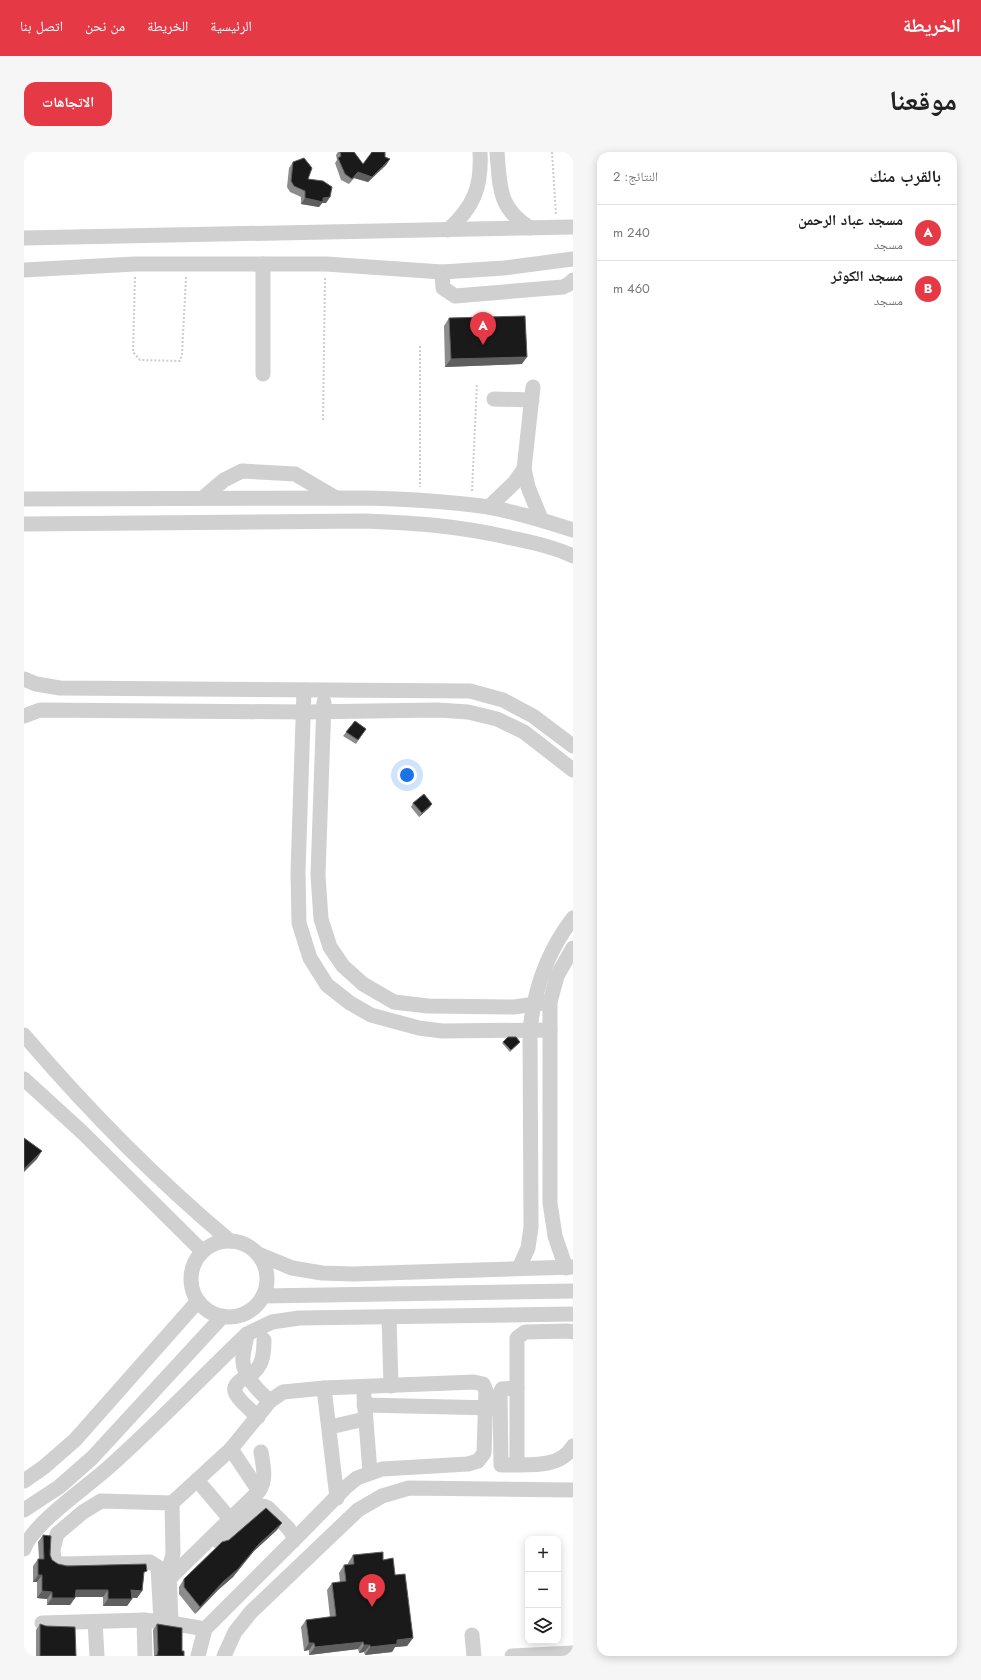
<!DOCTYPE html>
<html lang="ar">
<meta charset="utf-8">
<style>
:root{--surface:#fff;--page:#f6f6f6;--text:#222;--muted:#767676;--line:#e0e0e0;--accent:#e63946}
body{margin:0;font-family:Jost,"Noto Naskh Arabic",sans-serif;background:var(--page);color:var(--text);direction:rtl}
.controls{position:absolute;right:12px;bottom:12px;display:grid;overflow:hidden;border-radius:8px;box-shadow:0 2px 10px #0003}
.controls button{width:36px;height:36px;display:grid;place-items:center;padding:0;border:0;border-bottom:1px solid var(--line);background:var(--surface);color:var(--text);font:20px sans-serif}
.you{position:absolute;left:383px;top:623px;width:14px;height:14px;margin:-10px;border:3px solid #fff;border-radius:50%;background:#1a73e8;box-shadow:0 0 0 6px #1a73e833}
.badge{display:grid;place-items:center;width:26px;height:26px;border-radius:50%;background:var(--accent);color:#fff;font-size:13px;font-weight:700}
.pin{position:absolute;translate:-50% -33px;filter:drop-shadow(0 1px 2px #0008)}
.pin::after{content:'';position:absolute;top:21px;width:14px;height:12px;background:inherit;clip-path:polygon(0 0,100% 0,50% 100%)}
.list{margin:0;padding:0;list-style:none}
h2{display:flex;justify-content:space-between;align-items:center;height:52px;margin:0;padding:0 16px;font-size:17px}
h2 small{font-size:13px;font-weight:400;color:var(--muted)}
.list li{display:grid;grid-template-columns:26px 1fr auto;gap:12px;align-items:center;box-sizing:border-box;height:56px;padding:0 16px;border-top:1px solid var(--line)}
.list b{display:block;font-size:15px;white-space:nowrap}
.list p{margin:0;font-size:13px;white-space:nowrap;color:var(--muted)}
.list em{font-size:13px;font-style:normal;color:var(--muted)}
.icon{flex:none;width:22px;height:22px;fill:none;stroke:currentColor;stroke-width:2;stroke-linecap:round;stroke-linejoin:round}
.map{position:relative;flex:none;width:549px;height:1504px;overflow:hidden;direction:ltr;border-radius:12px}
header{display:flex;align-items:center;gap:24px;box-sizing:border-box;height:56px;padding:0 20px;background:var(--accent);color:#fff}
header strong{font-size:19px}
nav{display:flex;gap:22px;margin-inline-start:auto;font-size:14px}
.intro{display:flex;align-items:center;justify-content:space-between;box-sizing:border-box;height:96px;padding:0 24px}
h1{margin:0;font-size:28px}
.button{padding:10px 18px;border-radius:12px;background:var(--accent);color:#fff;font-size:14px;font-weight:700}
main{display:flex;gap:24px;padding:0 24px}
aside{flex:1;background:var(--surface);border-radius:12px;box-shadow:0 2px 10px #0003}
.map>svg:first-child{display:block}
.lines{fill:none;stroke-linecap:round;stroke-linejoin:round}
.path{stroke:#cdcdcd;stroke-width:2;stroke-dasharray:2 2;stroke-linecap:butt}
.minor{stroke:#d0d0d0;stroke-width:15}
.wall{fill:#8c8c8c}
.shaded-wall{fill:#5f5f5f}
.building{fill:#1a1a1a;stroke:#5f5f5f}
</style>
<header>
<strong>الخريطة</strong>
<nav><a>الرئيسية</a><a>الخريطة</a><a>من نحن</a><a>اتصل بنا</a></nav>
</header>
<div class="intro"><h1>موقعنا</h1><a class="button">الاتجاهات</a></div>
<main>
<aside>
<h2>بالقرب منك<small>النتائج: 2</small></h2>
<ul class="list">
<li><span class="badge">A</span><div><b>مسجد عباد الرحمن</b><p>مسجد</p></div><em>240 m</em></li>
<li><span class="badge">B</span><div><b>مسجد الكوثر</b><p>مسجد</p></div><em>460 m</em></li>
</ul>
</aside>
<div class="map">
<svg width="549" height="1504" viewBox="0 0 549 1504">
<rect width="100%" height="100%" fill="#fff"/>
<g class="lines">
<g class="path">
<path d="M528,0L532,63"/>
<path d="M111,125L109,200L116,208L156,209L158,202L162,125"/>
<path d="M396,194V335"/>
<path d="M299,268L301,125"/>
<path d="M448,339L453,231"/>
</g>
<g class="minor">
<path d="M473,0C476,35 474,56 506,76"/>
<path d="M424,78C450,55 458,34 456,0"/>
<path d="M0,86L549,75"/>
<path d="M0,118L111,112H302L418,120L480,116L549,107"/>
<path d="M418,120L419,136L431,144L539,135L545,132L549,128"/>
<path d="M239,222V112"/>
<path d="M509,235L500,317L504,335L517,367"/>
<path d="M470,247L508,248"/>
<path d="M179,346L200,328L218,319L271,322L312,346"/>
<path d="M0,347L342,346C383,347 423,349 464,355C493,360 521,369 549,378"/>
<path d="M465,355L490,331L500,317"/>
<path d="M0,372L341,369C393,371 437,374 487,386C508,390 530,395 549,404"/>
<path d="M0,527L12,532L36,536L446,539L479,548L509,564L549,594"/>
<path d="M280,538L274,720L275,771L286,806L303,833L326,851L347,863L395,876L418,879L526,878"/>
<path d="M300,550L294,723L297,767L306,795L319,814L339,832L370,850L404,854L490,855L526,850"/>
<path d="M0,564L16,558L280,560L414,558L444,560L473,567L500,580L549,618"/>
<path d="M0,883C63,957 131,1026 206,1089"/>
<path d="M0,927L58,980L178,1099"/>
<circle cx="205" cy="1127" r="38"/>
<path d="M234,1102L268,1116L298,1121L329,1122L549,1115"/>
<path d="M495,1116L504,1096L507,1075L506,879C510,836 523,800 549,766"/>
<path d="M542,1116L531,1084L526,1051V850L533,824L549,796"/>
<path d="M239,1144L549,1139"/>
<path d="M365,1165L367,1234"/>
<path d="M223,1182C222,1189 220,1197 219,1204C217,1222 234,1239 246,1249"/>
<path d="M493,1236L478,1237L476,1241L477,1313C500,1312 536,1318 549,1294"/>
<path d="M340,1244L346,1320"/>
<path d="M340,1253L471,1256"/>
<path d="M234,1265C227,1258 216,1250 212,1242C206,1231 223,1225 230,1220C232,1218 236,1213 237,1210C240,1203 240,1196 240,1188"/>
<path d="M306,1275L341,1267"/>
<path d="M207,1297L235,1339"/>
<path d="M493,1312V1186L501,1180L544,1179L549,1180"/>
<path d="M173,1328L206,1367"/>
<path d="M0,1329L20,1315L51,1288L174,1149"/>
<path d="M148,1351L207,1297L246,1249L259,1240L300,1236L313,1346"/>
<path d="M0,1358L35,1335L68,1306L199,1164"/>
<path d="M269,1389L322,1335L333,1326L358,1317L444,1312L454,1309L460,1301L462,1239L459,1232L450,1230L300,1236"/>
<path d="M0,1397C9,1371 63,1335 85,1315C133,1272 177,1226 223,1182L248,1170L275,1166L549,1162"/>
<path d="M146,1426L235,1339C243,1327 239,1313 237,1300"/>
<path d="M120,1468L121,1504"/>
<path d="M71,1470L73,1504"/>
<path d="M137,1470L134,1415L126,1410L38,1412L30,1409L29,1398L33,1382L59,1360L77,1349L148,1351L149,1402L145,1416L147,1471"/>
<path d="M18,1471L120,1468L147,1471L181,1477"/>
<path d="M448,1483L450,1504"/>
<path d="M174,1504L181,1477L269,1389V1383L264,1376L244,1356L239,1354L233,1355L194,1389"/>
<path d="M200,1504L211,1480L227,1460L334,1358L358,1344L385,1336L549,1338"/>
<path d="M488,1504L549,1501"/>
</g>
</g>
<g class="wall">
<path d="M314,0H330L339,12L361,5L366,7L362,13L344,30L330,26L325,32L317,28L311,11L313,8L312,3Z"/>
<path d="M269,10L284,27L306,45L302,51H298L295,55L277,52V45L266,40L263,35L265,16Z"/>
<path d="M425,166L498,212L421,215L420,174Z"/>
<path d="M331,569L342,577L332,592L319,584Z"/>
<path d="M389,651L408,652L405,656L395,665L387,655Z"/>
<path d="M479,890L494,892L486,900L478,891Z"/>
<path d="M253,1378L230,1399L209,1425L194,1438L171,1462L155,1442V1435L160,1427Z"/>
<path d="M19,1383L28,1408L34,1412L120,1424L118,1439L113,1446H108V1447L103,1454H79V1445H51L46,1453H23V1447L13,1446V1430H9V1414L14,1407H15L14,1390Z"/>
<path d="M329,1403L359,1408L371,1423L389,1486L383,1494L371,1495L368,1500L341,1503L340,1500L335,1501L334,1497L285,1503V1498L280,1499L277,1475L282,1468L306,1465L303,1438L308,1431L316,1430L315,1421L320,1413H324V1411Z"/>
<path d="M16,1472L52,1504H12V1478Z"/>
<path d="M133,1472L158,1499L160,1504H130L129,1478Z"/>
</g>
<g class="shaded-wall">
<path d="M366,7L362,13L344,30L330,26L325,32L334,20Z"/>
<path d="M306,45L302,51H298L295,55L277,52L281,46H299Z"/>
<path d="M503,205L498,212L421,215L427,207Z"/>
<path d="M408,652L405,656L395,665L398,661Z"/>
<path d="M18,999L13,1007L0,1020V1017Z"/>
<path d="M258,1371L253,1378L230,1399L209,1425L194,1438L171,1462L176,1455L235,1392Z"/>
<path d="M14,1423H18L13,1430H9Z"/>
<path d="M52,1438H84L79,1445H47Z"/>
<path d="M107,1438L118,1439L113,1446L102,1445Z"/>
<path d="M18,1439L28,1440L23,1447L13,1446Z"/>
<path d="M28,1446H51L46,1453H23Z"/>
<path d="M84,1447H108L103,1454H79Z"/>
<path d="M389,1486L383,1494L371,1495L368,1500L341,1503L346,1495L373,1488Z"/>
<path d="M339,1490L334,1497L285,1503L291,1495Z"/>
<path d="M285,1491H290L285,1498L280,1499Z"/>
<path d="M340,1493H346L340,1500L335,1501Z"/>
</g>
<g class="building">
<path d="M316,0H330L339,12L348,0H361V5L366,7L348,25L334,20L328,27L321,22L314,6L317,4Z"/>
<path d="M280,6L288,16L284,27L299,29L308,35L306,45L299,46V50L281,46V39L270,34L267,29L269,10Z"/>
<path d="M501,164L503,205L427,207L425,166Z"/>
<path d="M331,569L342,577L334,588L322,580Z"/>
<path d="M400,642L408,652L398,661L389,651Z"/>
<path d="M484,885H492L496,890L487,898L479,890Z"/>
<path d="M0,986L18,999L0,1017Z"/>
<path d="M242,1356L258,1371L235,1392L214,1417L199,1430L176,1455L160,1435V1427L198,1390L205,1388Z"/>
<path d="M19,1383L27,1384L26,1403L28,1408L34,1412L43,1414L122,1412L123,1419L120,1420L118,1439L107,1438L108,1447H84V1438H52L51,1446H28V1440L18,1439V1423H14V1407H20Z"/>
<path d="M359,1400V1408L369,1406L371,1423L381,1422L389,1486L373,1488V1492L346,1495V1493H340L339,1490L291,1495L290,1491H285L282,1468L312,1464L308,1431L322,1429L320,1413L330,1412L329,1403Z"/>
<path d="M16,1472L22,1474L51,1475L52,1504H16Z"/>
<path d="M133,1472L158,1476V1499H160V1504H131L133,1503L134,1498Z"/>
</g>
</svg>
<div class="controls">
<button>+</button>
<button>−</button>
<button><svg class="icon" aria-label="layers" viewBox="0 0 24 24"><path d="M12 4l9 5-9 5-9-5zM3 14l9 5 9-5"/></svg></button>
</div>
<div class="you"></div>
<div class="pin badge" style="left:459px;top:193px">A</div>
<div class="pin badge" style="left:348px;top:1455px">B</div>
</div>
</main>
